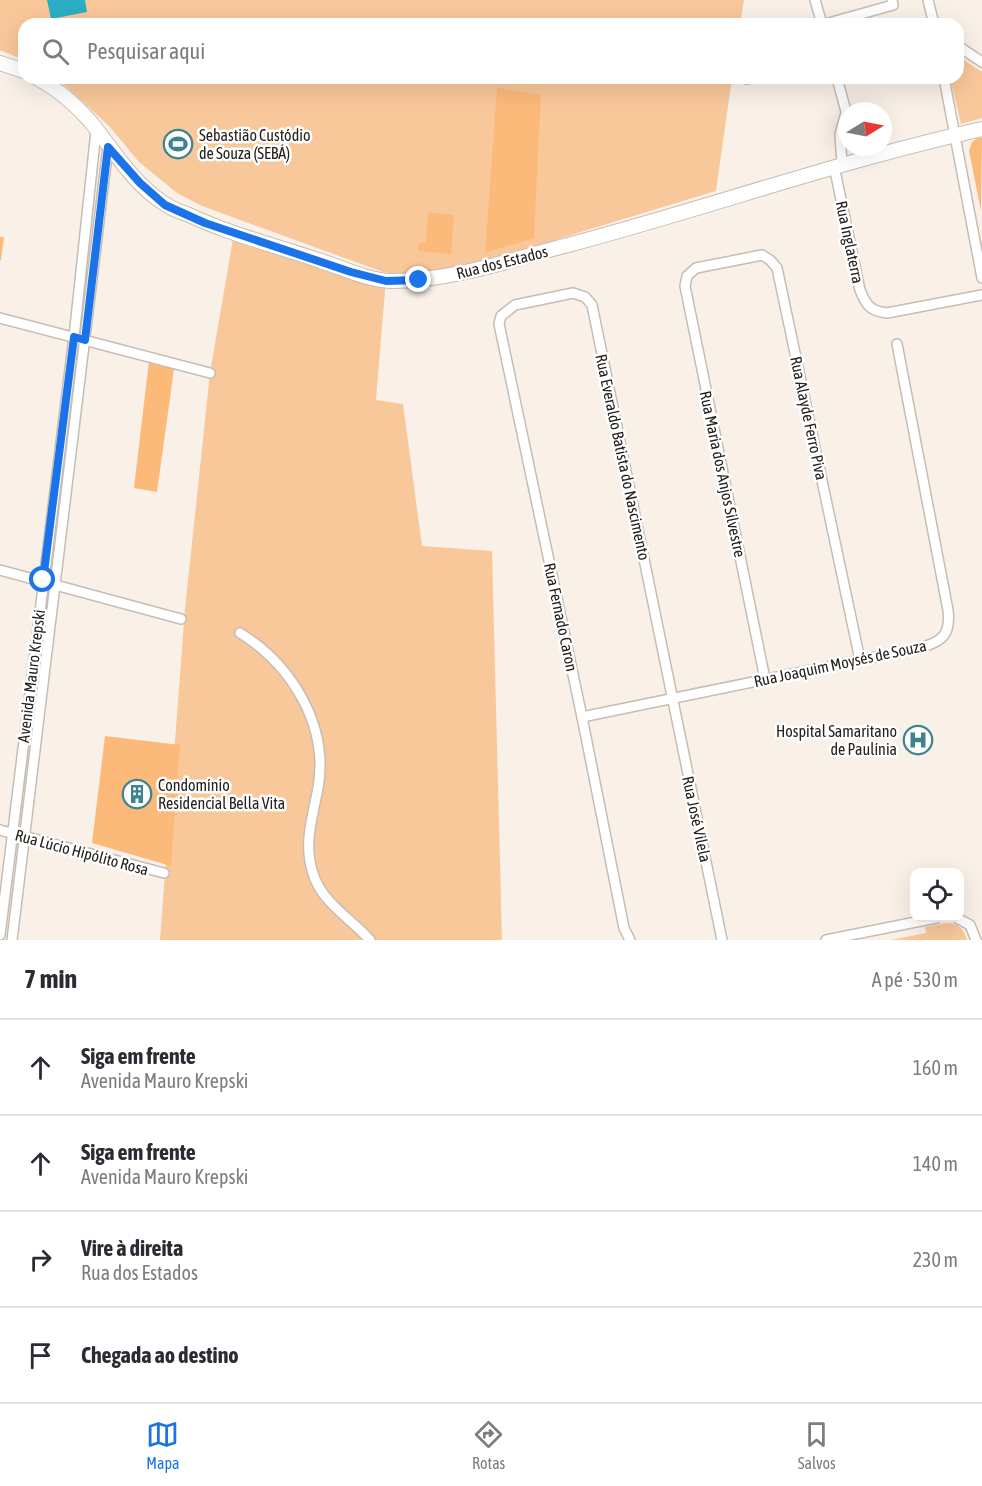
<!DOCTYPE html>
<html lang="pt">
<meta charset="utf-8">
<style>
:root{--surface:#fff;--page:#f7f7f7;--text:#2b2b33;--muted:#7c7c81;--line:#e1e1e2;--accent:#1a73e8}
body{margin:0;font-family:"Asap Condensed",sans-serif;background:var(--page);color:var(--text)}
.controls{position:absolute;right:18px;bottom:18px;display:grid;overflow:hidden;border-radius:12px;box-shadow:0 6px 24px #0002}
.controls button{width:54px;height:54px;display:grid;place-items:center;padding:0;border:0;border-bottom:2px solid var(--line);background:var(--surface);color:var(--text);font:30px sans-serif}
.compass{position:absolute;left:838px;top:102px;width:54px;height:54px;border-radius:50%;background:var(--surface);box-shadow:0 6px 24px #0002;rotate:80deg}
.stop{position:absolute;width:18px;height:18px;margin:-14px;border:4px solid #1a73e8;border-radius:50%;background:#fff}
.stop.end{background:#1a73e8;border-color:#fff;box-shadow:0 2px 6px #0008}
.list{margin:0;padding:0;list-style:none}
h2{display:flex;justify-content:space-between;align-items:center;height:78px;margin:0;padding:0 24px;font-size:26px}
h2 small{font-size:20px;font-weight:400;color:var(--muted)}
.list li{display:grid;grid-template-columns:39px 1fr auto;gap:18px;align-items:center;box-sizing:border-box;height:96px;padding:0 24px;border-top:2px solid var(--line)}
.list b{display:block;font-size:22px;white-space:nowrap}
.list p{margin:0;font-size:20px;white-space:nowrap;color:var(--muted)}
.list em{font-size:20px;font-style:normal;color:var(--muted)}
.icon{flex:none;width:33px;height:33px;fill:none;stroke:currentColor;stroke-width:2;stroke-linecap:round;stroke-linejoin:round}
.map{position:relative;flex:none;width:982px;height:940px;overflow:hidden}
.search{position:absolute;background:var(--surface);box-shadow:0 6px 24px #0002;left:18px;right:18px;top:18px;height:66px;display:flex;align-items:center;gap:15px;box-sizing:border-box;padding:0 21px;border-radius:18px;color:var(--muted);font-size:22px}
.sheet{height:462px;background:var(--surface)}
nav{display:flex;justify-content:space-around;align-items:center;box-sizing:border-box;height:84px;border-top:2px solid var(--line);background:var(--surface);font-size:16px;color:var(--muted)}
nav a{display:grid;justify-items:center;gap:3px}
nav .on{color:var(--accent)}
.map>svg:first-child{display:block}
.green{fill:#f9c89a}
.water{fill:#2bafc4}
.building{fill:#fcba7a}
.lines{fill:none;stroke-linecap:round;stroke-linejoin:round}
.street-casing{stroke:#c6bdb5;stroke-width:12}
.secondary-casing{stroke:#c6bdb5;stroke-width:16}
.street{stroke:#fff;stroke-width:9}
.secondary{stroke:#fff;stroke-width:14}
.route{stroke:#1a73e8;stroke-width:8}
.labels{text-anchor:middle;stroke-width:5;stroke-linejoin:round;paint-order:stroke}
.poi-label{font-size:16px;fill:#24211e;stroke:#fff;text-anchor:start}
.street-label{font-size:16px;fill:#24211e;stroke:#fff}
</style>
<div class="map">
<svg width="982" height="940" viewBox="0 0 982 940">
<rect width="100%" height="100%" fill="#f9f0e8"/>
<g class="green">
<path d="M0,0H744L740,24H24V60L0,50Z"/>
<path d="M958,56L982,72V118L961,124L950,78H958Z"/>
<path d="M57,78H732L716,191C667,206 619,220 571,235C511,254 447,282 383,272L202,206L177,193L139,162L109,126Z"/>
<path d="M234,233L386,278L376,400L403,404L422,546L492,551L502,940H160L185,609L210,373Z"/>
<path d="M946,923C958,922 964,929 967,940H891L926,933L925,927Z"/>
</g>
<path class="water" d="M47,0H85L87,12L51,19Z"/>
<g class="building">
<path d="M497,88L541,95L534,238L485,253Z"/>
<path d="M978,138H982L981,211L969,151L972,142Z"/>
<path d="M428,212L454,215L451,254L418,251L419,243L426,242Z"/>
<path d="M0,237H4L1,260H0Z"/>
<path d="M149,361L174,369L157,492L134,488Z"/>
<path d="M105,736L180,745L171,866L92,843Z"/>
</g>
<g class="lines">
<g class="street-casing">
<g id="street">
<path d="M815,0L822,24"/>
<path d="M928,0L934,24"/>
<path d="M825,24L893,5L892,0"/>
<path d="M958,46L982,62"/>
<path d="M837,78L847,115"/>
<path d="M944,78L982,278"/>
<path d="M747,79V78"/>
<path d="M863,147L866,157"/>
<path d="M842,163L840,134L846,113"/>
<path d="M834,166L860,290C866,305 870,311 887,313L982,295"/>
<path d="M0,318L210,373"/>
<path d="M0,570L181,619"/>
<path d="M240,633C292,665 329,726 318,788C312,820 302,847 315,879C325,904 352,920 370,940"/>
<path d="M765,679L685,286L687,276L696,268L762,255L770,260L777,268L860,660"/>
<path d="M582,717L919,648C942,642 951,635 948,610L897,344"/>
<path d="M0,830L164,873"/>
<path d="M957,918L970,925L976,940"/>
<path d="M0,935L74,337L96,131"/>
<path d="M12,940L108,147"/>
<path d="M630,940L624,928L582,717L499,324L501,316L515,305L573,293L585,297L592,305L722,940"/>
<path d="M826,940L936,918"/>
</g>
</g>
<g class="secondary-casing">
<g id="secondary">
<path d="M0,63L24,71"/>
<path d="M37,78C56,88 75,104 89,120C113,149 133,184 165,204C172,209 181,212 189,215C232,235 277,246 321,261C343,268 367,280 391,281C451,281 510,260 568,245C707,208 842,160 982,129"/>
</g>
</g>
<use href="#street" class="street"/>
<use href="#secondary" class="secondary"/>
</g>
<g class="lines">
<path class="route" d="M43,580L74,337L85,340L108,147L140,183L165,205L205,223L351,272L386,281L419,280"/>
</g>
<defs>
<g id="stadium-ring" transform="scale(1.5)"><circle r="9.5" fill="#fff" stroke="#3e8490" stroke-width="1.5"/><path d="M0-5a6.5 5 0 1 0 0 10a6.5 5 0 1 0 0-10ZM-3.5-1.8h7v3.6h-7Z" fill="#3e8490"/></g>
<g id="hospital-ring" transform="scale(1.5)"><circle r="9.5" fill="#fff" stroke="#3e8490" stroke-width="1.5"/><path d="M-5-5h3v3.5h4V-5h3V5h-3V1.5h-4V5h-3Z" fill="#3e8490"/></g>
<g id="building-ring" transform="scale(1.5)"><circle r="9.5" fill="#fff" stroke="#3e8490" stroke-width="1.5"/><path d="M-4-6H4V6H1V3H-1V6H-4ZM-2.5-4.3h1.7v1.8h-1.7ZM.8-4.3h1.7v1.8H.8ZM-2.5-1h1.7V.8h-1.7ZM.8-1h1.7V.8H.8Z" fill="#3e8490"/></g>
</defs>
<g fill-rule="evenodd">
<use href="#stadium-ring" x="178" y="144"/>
<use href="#hospital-ring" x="918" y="740"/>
<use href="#building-ring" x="137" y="794"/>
</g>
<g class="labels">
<g class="poi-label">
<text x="199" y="141">Sebastião Custódio<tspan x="199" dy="18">de Souza (SEBÁ)</tspan></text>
<text x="897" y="737" text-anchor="end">Hospital Samaritano<tspan x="897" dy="18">de Paulínia</tspan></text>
<text x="158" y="791">Condomínio<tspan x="158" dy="18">Residencial Bella Vita</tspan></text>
</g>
<g class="street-label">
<text transform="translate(850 242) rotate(78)" y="6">Rua Inglaterra</text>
<text transform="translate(502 262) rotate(-14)" y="6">Rua dos Estados</text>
<text transform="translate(809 418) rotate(78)" y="6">Rua Alayde Ferro Piva</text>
<text transform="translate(623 457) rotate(78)" y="6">Rua Everaldo Batista do Nascimento</text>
<text transform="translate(723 474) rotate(78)" y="6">Rua Maria dos Anjos Silvestre</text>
<text transform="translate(561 617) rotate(78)" y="6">Rua Fernado Caron</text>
<text transform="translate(840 663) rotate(-12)" y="6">Rua Joaquim Moysés de Souza</text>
<text transform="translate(31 676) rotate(-83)" y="6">Avenida Mauro Krepski</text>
<text transform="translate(697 819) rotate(78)" y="6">Rua José Vilela</text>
<text transform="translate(82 852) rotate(15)" y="6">Rua Lúcio Hipólito Rosa</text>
</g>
</g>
</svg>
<div class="controls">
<button><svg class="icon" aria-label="locate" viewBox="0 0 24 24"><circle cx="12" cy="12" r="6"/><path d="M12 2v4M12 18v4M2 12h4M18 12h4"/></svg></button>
</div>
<svg class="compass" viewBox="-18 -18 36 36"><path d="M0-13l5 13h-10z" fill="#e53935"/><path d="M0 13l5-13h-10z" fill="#7c7c81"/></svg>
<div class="stop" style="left:43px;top:580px"></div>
<div class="stop end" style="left:419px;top:280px"></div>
<div class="search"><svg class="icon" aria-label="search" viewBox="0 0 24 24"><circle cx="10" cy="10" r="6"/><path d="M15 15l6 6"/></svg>Pesquisar aqui</div>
</div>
<section class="sheet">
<h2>7 min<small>A pé · 530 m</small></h2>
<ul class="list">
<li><svg class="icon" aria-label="ahead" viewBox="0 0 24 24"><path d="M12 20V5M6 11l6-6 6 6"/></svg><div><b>Siga em frente</b><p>Avenida Mauro Krepski</p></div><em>160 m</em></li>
<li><svg class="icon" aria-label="ahead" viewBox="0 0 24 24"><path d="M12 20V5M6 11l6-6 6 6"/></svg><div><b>Siga em frente</b><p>Avenida Mauro Krepski</p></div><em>140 m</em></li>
<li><svg class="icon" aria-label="right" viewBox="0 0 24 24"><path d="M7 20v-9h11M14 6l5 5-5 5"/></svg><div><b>Vire à direita</b><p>Rua dos Estados</p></div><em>230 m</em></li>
<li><svg class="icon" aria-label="arrive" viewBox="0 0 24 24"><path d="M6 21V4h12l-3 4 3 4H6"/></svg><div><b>Chegada ao destino</b></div></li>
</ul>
</section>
<nav>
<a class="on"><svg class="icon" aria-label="map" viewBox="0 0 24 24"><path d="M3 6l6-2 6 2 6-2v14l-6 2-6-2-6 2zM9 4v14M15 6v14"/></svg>Mapa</a>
<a><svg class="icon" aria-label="directions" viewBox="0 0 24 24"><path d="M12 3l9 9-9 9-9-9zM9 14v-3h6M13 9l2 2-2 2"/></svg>Rotas</a>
<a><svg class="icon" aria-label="saved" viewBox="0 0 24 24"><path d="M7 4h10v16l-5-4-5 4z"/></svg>Salvos</a>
</nav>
